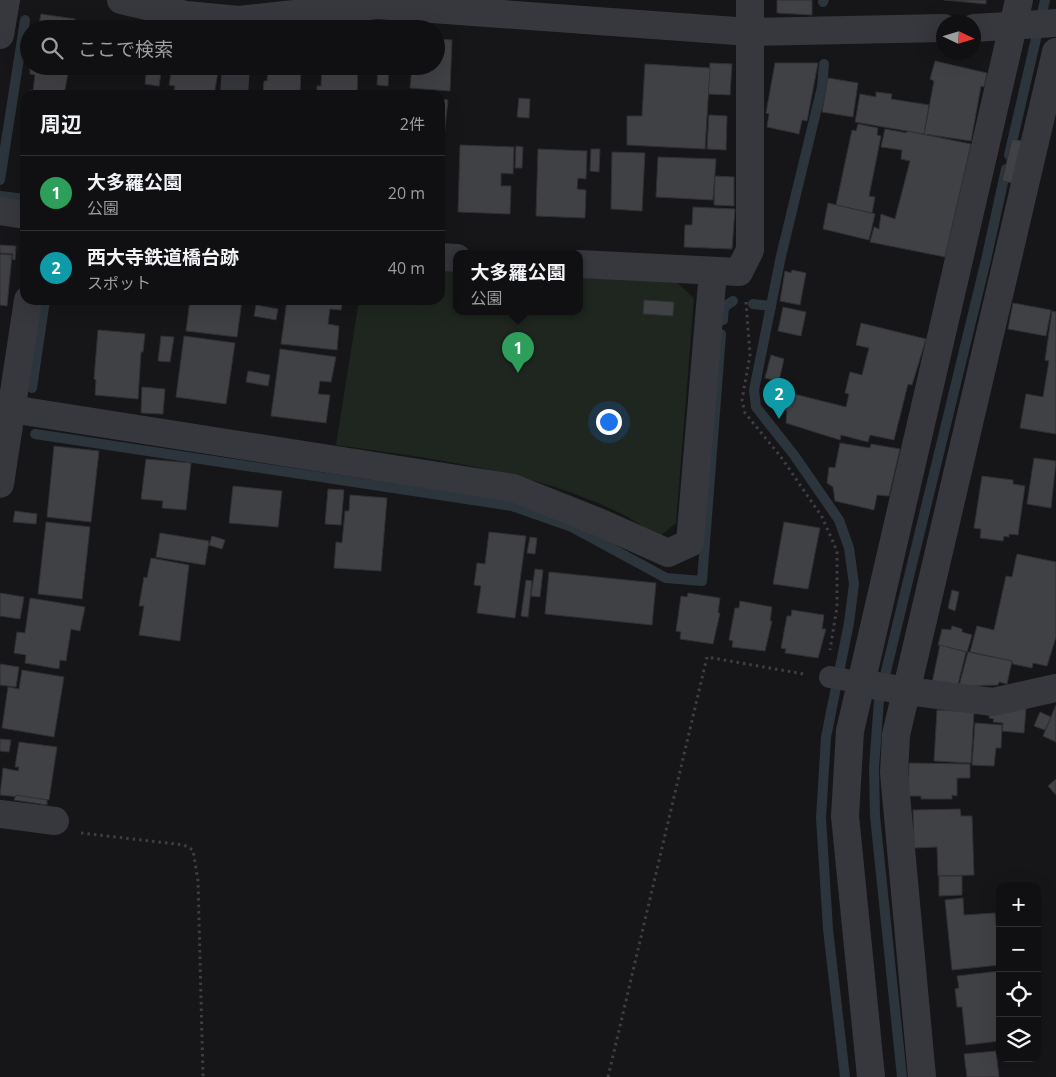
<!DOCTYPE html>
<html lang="ja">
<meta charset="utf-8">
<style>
:root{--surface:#101012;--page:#1e1e20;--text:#f1f3f6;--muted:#9c9d9f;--line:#303032;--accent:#f2b134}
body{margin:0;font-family:"Open Sans","Noto Sans JP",sans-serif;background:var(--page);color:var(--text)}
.controls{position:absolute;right:15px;bottom:15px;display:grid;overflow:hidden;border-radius:10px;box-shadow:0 5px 20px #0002}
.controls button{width:45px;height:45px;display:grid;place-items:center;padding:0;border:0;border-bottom:1px solid var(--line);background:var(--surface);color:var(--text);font:25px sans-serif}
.compass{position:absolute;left:936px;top:15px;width:45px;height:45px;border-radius:50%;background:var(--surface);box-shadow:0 5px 20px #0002;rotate:94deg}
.you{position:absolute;left:608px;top:421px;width:18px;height:18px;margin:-12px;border:4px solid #fff;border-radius:50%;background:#1a73e8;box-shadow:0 0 0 8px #1a73e833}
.badge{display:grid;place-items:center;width:32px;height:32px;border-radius:50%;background:var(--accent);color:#fff;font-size:16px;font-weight:700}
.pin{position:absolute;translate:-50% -41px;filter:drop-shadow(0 1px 2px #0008)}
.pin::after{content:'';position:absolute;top:26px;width:18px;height:15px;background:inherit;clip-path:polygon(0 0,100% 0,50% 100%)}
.popup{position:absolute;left:453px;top:250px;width:130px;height:65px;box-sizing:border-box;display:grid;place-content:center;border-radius:10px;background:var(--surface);filter:drop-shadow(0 1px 4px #0005);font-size:16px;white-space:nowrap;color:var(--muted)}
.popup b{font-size:19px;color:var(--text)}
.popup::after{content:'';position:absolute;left:50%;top:100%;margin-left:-10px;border:10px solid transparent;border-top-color:var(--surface)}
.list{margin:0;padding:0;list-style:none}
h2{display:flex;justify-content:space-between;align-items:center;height:65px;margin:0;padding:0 20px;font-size:21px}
h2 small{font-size:16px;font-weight:400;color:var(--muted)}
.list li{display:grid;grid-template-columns:32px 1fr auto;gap:15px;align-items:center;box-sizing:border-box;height:75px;padding:0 20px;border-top:1px solid var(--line)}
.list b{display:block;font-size:19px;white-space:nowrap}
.list p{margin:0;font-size:16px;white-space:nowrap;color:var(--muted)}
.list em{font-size:16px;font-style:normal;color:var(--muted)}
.icon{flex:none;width:28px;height:28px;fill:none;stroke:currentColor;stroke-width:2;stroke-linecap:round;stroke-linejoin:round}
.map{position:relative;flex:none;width:1056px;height:1077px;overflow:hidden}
.search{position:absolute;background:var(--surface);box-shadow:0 5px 20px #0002;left:20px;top:20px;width:425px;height:55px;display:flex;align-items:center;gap:12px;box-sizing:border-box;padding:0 18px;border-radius:28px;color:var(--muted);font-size:19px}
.panel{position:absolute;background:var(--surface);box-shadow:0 5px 20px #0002;left:20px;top:90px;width:425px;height:215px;border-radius:15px}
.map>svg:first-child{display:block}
.green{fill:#1e261f}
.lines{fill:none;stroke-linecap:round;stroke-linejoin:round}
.stream{stroke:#2c353c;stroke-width:10}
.building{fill:#404145;stroke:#303034}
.path{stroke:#3d3f44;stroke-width:3;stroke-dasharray:2.5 4;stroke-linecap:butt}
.pedestrian{stroke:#37383d;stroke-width:22}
.minor{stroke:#37383d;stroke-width:28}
</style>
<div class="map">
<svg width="1056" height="1077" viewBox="0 0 1056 1077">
<rect width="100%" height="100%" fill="#161618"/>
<path class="green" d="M440,271L457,272V312H579V277L675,281L694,298L676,523L659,537C647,530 636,521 624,515C535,470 433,459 336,445L359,300H440Z"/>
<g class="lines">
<g class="stream">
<path d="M823,2L824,0"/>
<path d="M824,64L822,87L781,256L754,390L756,407L794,455L839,520L849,548L854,584L849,623L826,737L821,818L828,929L845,1077"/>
<path d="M1009,155L1045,0"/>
<path d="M0,180L25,20"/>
<path d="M0,196L25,199"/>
<path d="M753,304L771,306"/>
<path d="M723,320L724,307L733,301"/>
<path d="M32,388L45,300"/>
<path d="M35,434L512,506L572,527L666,578L702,581L721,334"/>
<path d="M902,1077L875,816L874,768L879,700L986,260L1006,169"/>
</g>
</g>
<g class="building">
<path d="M777,0H812V15L777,13Z"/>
<path d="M944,0H986V4Z"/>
<path d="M41,14L75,19L73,29H38Z"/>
<path d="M436,39L452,40L450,91L410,88L412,66H436Z"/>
<path d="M935,61L987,73L984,87L981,86L971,141L924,134L934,81L930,79Z"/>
<path d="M710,63L732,64L730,95L708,94Z"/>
<path d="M775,63H818L807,121L802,120L799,134L767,127L769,114L766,113Z"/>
<path d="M645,64L710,68L705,149L627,145V116H642Z"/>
<path d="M30,66L69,68L64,95H29L30,90L33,91L35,75L30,74Z"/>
<path d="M147,66H162L159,86L145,84Z"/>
<path d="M172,66H219L214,95H173L175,86L169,85Z"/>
<path d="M264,66H301L300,95H263L264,81H267L268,68Z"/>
<path d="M322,66H358L357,95H317V86H321Z"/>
<path d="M378,66H389L388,86L377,85Z"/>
<path d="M828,78L858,83L853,117L822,112Z"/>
<path d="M876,92L892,94L891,99L929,105L924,134L855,122L860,94L876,97Z"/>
<path d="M519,98L530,99L529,118L517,117Z"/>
<path d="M440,99L448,100L444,137L440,136Z"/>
<path d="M709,115L727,116L726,150L707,149Z"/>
<path d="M858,124L878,128L877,135L881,136L869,196L875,197L872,213L836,205L852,130L856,131Z"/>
<path d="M885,129L907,133V131L971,144L945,257L870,242L874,227L879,229L881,214L895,219L910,161L901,159L902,150L881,147Z"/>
<path d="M1012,139L1022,141L1013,183L1002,181Z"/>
<path d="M460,145L514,147L513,174L501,173V186H511L510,214L458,212Z"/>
<path d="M516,146L523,147L522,168H515Z"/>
<path d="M538,149L587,151L586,179L578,178L577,189L586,190L585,218L536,216Z"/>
<path d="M591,149H600L599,172L590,171Z"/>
<path d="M612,152L645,153L642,211L611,209Z"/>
<path d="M658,157L716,159L713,200L656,197Z"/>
<path d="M715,176L734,177V206L714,205Z"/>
<path d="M828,203L875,214L869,240L823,229Z"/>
<path d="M693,207L735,209L732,249L684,247L685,225H692Z"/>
<path d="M0,245L16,246L15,260L12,259L13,254L0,253Z"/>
<path d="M0,254L12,255L7,306L0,305Z"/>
<path d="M792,270L806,273L800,305L780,301L785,271L791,273Z"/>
<path d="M190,300H242L237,337L186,331Z"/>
<path d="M287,300H343L341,310L330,309L328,324L339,326L337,350L281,344Z"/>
<path d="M644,300L674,302L673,316L643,314Z"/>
<path d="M1013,303L1051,310L1046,336L1008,329Z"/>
<path d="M256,305L278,309L276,320L254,316Z"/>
<path d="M783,307L806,312L801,336L778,331Z"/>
<path d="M1052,311L1056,312V434L1020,428L1026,394L1043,397L1049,361L1045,360Z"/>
<path d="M861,323L926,339L912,385L908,384L894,440L870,435L868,442L841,435L840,440L786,423L787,411L781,409L786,392L846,407L849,394L845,393L850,372L862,375L869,348L856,345Z"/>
<path d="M98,330L145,334L143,352H141L138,399L95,395L96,380L94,379Z"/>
<path d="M161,336L174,337L170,362L158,361Z"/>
<path d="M184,336L235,343L226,404L176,397Z"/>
<path d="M280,349L336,357L331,382L320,381L318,394L330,395L326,423L271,416Z"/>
<path d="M771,355L784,359L779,381L765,378Z"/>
<path d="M248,371L270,375L268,386L246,382Z"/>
<path d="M142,387L165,389L163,414L141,413Z"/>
<path d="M840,443L870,448L871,444L900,449L889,496L877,495L874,510L835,501L833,487L827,483L829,467L835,468Z"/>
<path d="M54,446L99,451L91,522L47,517Z"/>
<path d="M1034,458L1056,461L1051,508L1027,504Z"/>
<path d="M146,459L191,463L186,510L162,508L163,501L141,499Z"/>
<path d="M982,476L1013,480V484L1025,486L1018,535L1009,534V537L1004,536L1003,541L980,538L981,529L974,528Z"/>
<path d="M233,486L282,491L278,527L229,523Z"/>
<path d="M328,489L344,490L341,525L325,524Z"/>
<path d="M350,495L387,498L381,571L334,568L336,542L342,543L345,511H349Z"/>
<path d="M15,511L37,514L36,524L13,522Z"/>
<path d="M46,522L90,527L82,599L38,594Z"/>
<path d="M784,522L820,528L808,589L773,584Z"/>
<path d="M489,532L526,536L515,618L477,613L481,586L474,585L477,563L485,564Z"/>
<path d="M160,533L209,541L205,565L156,557Z"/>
<path d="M212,536L225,540L222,549L209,545Z"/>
<path d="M530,537L537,538L535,554L527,553Z"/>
<path d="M1017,554L1056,562V637L1047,666L1033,663L1032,668L1013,664L1012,661L970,652L977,626L994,630L1006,576L1012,577Z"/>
<path d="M151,558L189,565L180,641L139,635L144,606H139L144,577L147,578Z"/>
<path d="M535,569L543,570L540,597L531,596Z"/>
<path d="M549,572L656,583L652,625L545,614Z"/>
<path d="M526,580L532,581L528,617L521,616Z"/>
<path d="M952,590L959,592L955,611L948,608Z"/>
<path d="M0,593L24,597L20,619L0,616Z"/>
<path d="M688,593L720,598L718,613H720L713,644L680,639L681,632L676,631L681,596L687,597Z"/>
<path d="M30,598L85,607L80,631L71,629L66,661L60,660L59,669L25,663L26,655L14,653L17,632L25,633Z"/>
<path d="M740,601L772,607L770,621H772L765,651L732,647L733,641L729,640L735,608H739Z"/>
<path d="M792,610L824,615L822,629H826L818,658L785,653L786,649L781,648L787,616H791Z"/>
<path d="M952,626L962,629V632L972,635L967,652L938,645L942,629L951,630Z"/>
<path d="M940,645L966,652L957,688L932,683Z"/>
<path d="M968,652L1012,661L1007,684L999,682L998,685L959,686Z"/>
<path d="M0,664L19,667L16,687L0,685Z"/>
<path d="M22,670L64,677L54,737L2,728L8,687L19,689Z"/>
<path d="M1056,705V742L1043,736Z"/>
<path d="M990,706L1026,709L1024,733L1002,731L1003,723L993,722L994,719L989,718Z"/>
<path d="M937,710L974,712L971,763L934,761Z"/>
<path d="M1040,712L1051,717L1045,730L1034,726Z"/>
<path d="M975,723L1002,725L1001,748H996L994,766L972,765Z"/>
<path d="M0,739L11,740L9,752L0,751Z"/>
<path d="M19,742L57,747L49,800L0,795L3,768L18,771L19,767H15Z"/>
<path d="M909,763L970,764V778H957V796L952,795V799H921V796H908Z"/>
<path d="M1056,779V795L1048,786Z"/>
<path d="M16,795L47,800V805L14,800Z"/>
<path d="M960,809L961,816H972L974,875L938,876L937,847L914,848L913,810Z"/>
<path d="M939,876H962V895L939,896Z"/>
<path d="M963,898L964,915L995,913L1000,965L952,970L945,900Z"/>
<path d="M1000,971V1041L966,1045L962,1007H957L955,989L959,988L957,976Z"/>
<path d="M996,1051L999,1077H967L964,1054Z"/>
</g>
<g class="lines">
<g class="path">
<path d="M746,302L750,355L742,400L745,413L781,457L822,517L837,551V607L830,650"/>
<path d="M81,833L184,845L193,850L198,881L203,1077"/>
<path d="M608,1077L707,657L804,674"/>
</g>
<path class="pedestrian" d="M830,677L846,680"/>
<g class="minor">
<path d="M121,0L186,15L239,20L377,5L750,32L944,28"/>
<path d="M974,28L1056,23"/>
<path d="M0,35L6,0"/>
<path d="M234,95L236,66"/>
<path d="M0,211L25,215"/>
<path d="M440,257L457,258"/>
<path d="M579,264L739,272L750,250V0"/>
<path d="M11,409L513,488L601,523L668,553L690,543L713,271"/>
<path d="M0,484L28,300"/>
<path d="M860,683L907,691L993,702L1056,688"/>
<path d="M0,814L55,821"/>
<path d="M871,1077L845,816L850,731L1019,0"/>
<path d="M922,1077L894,773L896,735L1056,52"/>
</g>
</g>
</svg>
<div class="controls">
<button>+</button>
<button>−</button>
<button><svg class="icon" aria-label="locate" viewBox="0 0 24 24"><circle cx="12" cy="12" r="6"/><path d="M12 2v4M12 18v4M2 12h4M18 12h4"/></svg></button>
<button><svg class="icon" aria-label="layers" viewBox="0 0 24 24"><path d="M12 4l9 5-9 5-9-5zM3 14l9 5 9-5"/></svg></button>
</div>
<svg class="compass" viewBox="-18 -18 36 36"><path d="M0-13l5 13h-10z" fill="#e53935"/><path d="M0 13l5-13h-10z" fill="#9c9d9f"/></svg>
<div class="you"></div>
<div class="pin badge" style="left:518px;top:373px;background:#2e9e5b">1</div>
<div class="popup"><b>大多羅公園</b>公園</div>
<div class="pin badge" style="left:779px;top:419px;background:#0f9aa8">2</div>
<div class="search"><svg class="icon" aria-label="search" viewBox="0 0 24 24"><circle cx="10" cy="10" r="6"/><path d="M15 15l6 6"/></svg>ここで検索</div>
<section class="panel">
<h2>周辺<small>2件</small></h2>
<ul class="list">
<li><span class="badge" style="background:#2e9e5b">1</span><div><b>大多羅公園</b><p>公園</p></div><em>20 m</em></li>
<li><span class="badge" style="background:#0f9aa8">2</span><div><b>西大寺鉄道橋台跡</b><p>スポット</p></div><em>40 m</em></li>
</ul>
</section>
</div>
